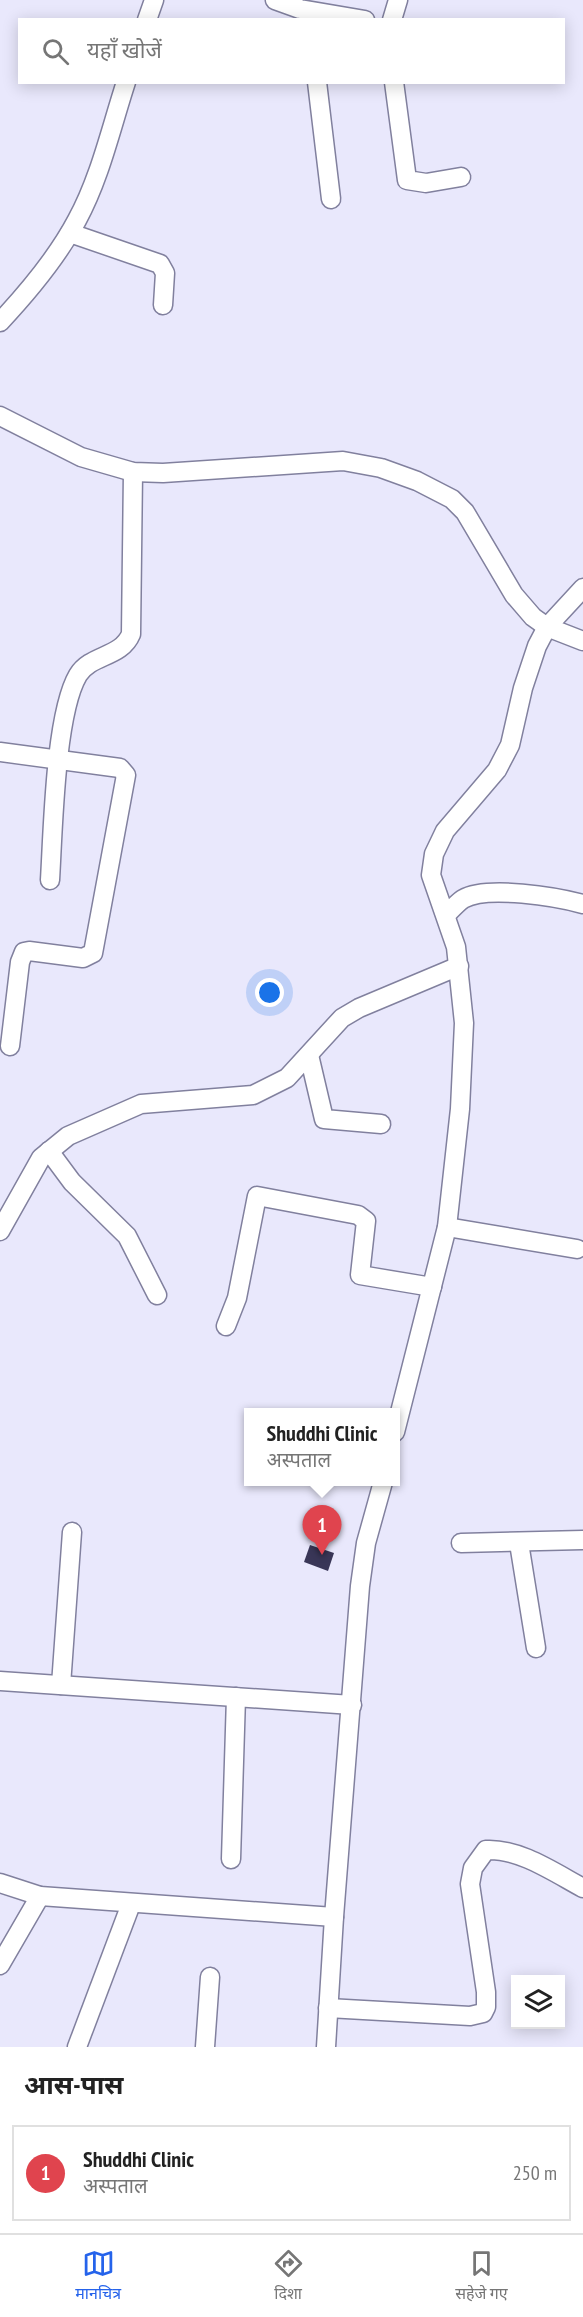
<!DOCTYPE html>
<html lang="hi">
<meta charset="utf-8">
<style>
:root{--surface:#fff;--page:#f6f6f6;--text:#222;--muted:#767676;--line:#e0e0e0;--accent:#2563eb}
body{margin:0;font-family:"PT Sans Narrow","Noto Sans Devanagari",sans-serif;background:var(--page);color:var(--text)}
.controls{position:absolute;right:18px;bottom:18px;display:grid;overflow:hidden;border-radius:0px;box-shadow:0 3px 15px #0003}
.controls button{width:54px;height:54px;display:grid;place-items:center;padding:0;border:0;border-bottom:2px solid var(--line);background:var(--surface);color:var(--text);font:30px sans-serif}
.you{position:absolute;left:270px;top:993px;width:21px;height:21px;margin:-15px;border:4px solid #fff;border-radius:50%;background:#1a73e8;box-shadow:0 0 0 9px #1a73e833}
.badge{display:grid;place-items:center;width:39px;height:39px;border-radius:50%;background:var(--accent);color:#fff;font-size:20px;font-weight:700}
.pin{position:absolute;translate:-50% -50px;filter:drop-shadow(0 2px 3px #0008)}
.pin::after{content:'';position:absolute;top:32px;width:21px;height:18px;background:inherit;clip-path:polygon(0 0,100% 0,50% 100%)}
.popup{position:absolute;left:244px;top:1408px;width:156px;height:78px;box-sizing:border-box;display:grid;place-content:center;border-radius:0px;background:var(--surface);filter:drop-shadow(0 2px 4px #0005);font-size:20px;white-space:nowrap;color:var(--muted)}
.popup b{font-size:22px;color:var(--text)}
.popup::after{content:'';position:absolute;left:50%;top:100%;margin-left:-12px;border:12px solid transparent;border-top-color:var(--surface)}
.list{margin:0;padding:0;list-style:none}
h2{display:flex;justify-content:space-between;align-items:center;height:78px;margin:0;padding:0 24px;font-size:26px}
h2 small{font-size:20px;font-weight:400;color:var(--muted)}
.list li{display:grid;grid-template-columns:39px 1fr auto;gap:18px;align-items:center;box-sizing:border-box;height:96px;margin:0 12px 12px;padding:0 12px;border:2px solid var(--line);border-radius:0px}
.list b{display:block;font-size:22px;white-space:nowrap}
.list p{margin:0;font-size:20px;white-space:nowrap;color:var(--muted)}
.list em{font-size:20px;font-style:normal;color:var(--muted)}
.icon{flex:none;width:33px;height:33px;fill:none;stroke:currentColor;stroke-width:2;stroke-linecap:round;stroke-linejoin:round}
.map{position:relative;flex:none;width:583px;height:2047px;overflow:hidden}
.search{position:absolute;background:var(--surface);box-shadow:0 3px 15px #0003;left:18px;right:18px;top:18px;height:66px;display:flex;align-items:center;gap:15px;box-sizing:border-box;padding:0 21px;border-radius:0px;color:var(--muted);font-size:22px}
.sheet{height:186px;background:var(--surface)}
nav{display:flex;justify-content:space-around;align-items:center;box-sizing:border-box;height:84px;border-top:2px solid var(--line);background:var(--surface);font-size:16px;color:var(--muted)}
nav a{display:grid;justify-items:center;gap:3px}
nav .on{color:var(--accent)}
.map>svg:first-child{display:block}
.building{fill:#393657}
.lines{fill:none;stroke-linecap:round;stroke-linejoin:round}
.minor-casing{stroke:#81809e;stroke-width:21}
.minor{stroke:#fff;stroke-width:18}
</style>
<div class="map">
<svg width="583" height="2047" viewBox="0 0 583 2047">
<rect width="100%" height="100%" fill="#e9e8fc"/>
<path class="building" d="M310,1545L334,1553L328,1571L304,1562Z"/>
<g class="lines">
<g class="minor-casing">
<g id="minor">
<path d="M275,0L300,9L365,20"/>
<path d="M147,20L154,0"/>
<path d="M392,20L398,0"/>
<path d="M317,82L331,199"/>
<path d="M394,82L407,180L426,183L461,177"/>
<path d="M70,233L160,264L165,273L163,305"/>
<path d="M0,322C29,291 57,258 77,220C100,178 111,128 126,82"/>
<path d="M0,416L81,457L133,472L163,473L343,461L381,468L417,481L452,499L465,512L514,595L533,617L547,627L583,641"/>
<path d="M0,752L120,768L126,775L93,953L83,958L29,951L24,952L20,962L10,1046"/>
<path d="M50,880C53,831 55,714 78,675C91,654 121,658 131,634L133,472"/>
<path d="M446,915C451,910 457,903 463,899C487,885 557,897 583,904"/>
<path d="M309,1055L324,1119L381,1124"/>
<path d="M49,1151L72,1182L127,1236L157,1295"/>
<path d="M447,1227L577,1249"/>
<path d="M0,1231L41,1158L68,1136L141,1104L253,1095L287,1078L342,1018L359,1008L459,966"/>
<path d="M226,1326L237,1298L257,1196L358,1215L366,1221L360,1275L432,1287"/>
<path d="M395,1432L447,1227L460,1109L464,1023L456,947L431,875L434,854L445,831L497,770L510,745L523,688L537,646L547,627L583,588"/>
<path d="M461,1543L583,1540"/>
<path d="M519,1543L536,1648"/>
<path d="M0,1681L352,1705"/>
<path d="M61,1685L72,1532"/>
<path d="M231,1859L236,1697"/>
<path d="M0,1883L40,1896L334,1917"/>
<path d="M0,1965L40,1896"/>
<path d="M328,2008L470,2016L483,2013L486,2007V1992L470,1884L473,1868L486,1850C519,1848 555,1873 583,1888"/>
<path d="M77,2047L131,1904"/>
<path d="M205,2047L210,1977"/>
<path d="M326,2047L334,1917L360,1586L366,1543L383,1482"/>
</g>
</g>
<use href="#minor" class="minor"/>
</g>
</svg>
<div class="controls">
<button><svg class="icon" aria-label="layers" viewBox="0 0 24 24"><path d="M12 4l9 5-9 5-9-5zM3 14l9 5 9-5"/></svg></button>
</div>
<div class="you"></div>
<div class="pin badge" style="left:322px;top:1555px;background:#e0444e">1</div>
<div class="popup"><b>Shuddhi Clinic</b>अस्पताल</div>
<div class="search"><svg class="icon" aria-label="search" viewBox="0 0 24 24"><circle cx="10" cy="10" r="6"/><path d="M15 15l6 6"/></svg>यहाँ खोजें</div>
</div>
<section class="sheet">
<h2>आस-पास<small></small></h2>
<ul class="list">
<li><span class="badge" style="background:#e0444e">1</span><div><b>Shuddhi Clinic</b><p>अस्पताल</p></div><em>250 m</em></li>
</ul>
</section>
<nav>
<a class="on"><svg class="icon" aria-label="map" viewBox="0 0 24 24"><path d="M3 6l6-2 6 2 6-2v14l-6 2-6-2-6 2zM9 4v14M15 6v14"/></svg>मानचित्र</a>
<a><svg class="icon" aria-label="directions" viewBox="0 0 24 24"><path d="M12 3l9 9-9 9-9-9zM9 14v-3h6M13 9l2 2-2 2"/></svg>दिशा</a>
<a><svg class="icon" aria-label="saved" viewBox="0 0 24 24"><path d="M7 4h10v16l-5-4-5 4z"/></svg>सहेजे गए</a>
</nav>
